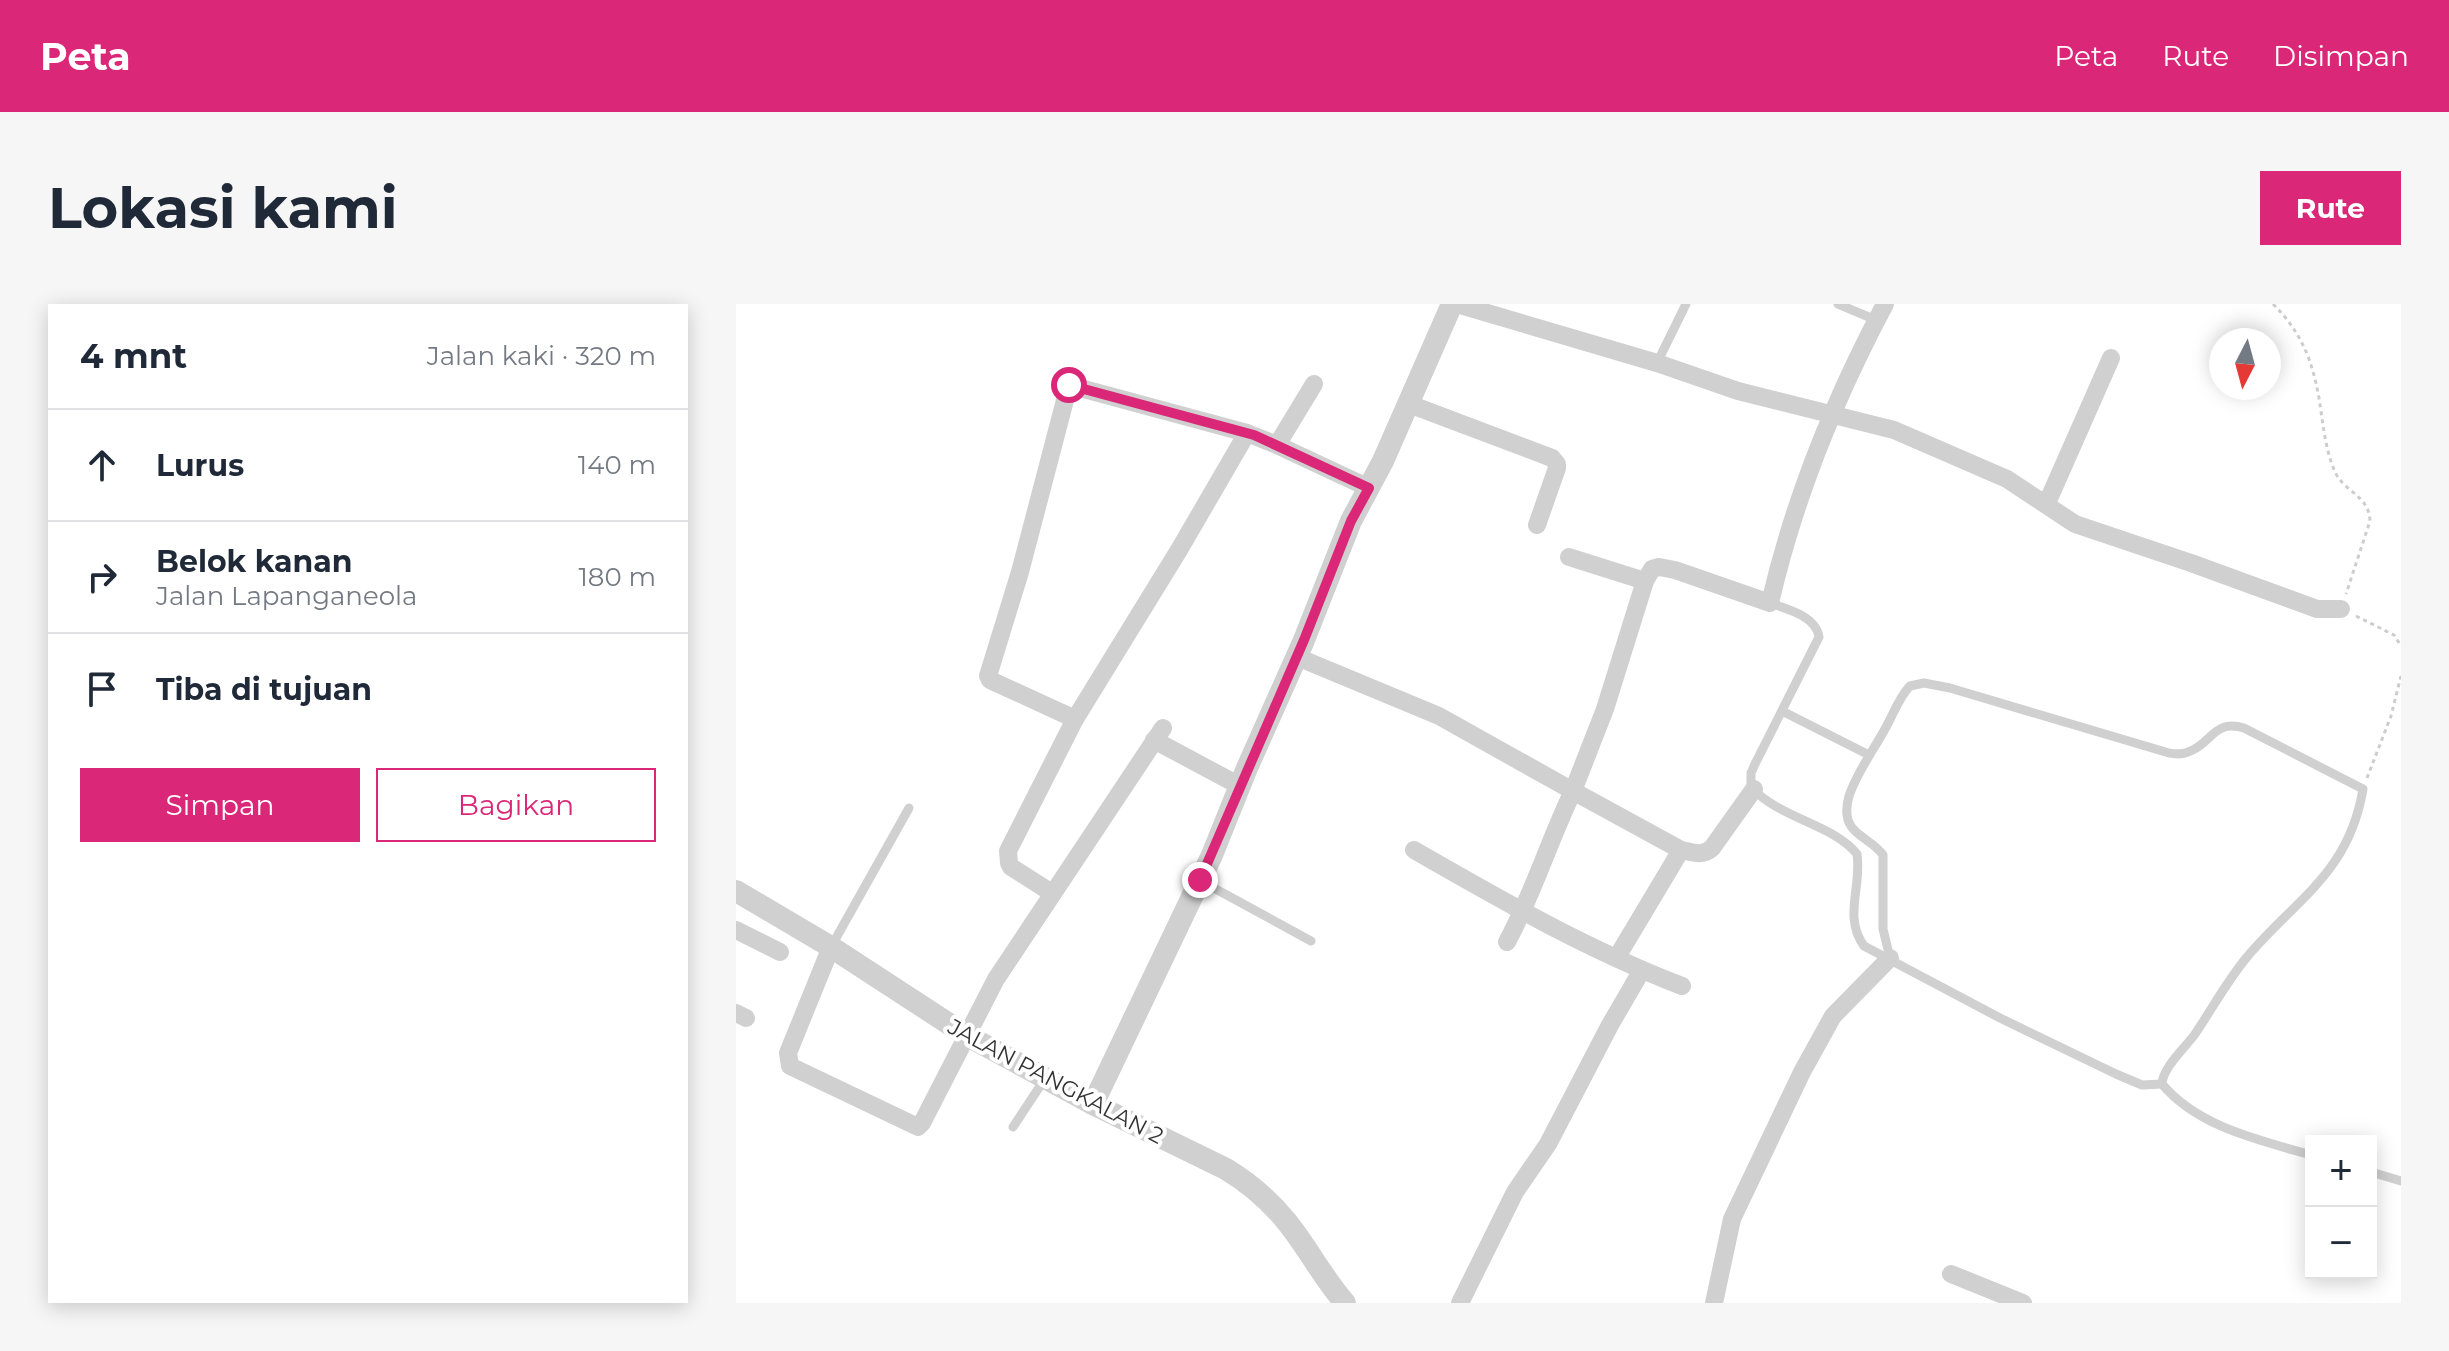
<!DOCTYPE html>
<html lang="id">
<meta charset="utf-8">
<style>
:root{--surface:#fff;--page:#f6f6f7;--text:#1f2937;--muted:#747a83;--line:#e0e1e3;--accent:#db2777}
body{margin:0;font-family:Montserrat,sans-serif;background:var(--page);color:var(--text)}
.controls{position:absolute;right:24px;bottom:24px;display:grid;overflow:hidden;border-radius:0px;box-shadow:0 4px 20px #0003}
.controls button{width:72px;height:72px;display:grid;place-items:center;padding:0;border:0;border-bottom:2px solid var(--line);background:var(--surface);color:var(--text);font:40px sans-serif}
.compass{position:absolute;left:1473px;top:24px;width:72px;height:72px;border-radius:50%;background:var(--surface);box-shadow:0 4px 20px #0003;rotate:186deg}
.stop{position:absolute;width:24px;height:24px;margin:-18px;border:6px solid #db2777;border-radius:50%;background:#fff}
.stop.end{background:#db2777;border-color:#fff;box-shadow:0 2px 8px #0008}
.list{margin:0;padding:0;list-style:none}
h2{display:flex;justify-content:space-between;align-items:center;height:104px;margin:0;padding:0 32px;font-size:34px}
h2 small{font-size:26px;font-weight:400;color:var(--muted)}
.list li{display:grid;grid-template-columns:52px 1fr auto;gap:24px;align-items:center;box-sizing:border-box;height:112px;padding:0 32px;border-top:2px solid var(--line)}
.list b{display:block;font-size:30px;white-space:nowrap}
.list p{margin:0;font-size:26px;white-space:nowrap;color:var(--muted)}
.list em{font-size:26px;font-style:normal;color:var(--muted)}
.actions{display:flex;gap:16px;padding:24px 32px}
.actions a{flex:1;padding:18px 0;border:2px solid var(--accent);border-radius:0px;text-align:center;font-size:28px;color:var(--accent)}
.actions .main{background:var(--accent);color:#fff}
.icon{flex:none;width:44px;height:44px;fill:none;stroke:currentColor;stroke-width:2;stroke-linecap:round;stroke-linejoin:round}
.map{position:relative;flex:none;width:1665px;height:999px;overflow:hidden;border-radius:0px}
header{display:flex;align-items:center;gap:48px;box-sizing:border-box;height:112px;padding:0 40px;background:var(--accent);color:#fff}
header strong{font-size:38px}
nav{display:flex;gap:44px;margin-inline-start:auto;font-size:28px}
.intro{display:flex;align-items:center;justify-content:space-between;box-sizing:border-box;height:192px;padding:0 48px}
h1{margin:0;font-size:56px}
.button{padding:20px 36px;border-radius:0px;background:var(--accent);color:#fff;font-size:28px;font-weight:700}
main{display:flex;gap:48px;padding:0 48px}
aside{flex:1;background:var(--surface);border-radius:0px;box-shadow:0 4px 20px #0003}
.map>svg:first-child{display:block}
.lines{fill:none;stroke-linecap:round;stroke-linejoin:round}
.path{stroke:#cdcdcd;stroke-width:3;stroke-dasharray:4 4;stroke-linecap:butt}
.service{stroke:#d0d0d0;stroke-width:9}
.minor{stroke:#d0d0d0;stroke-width:18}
.tertiary{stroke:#d0d0d0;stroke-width:22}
.route{stroke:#db2777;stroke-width:10}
.labels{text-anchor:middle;stroke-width:8;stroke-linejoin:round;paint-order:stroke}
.street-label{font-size:22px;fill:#333;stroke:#fff}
</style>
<header>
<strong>Peta</strong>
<nav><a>Peta</a><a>Rute</a><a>Disimpan</a></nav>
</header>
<div class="intro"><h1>Lokasi kami</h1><a class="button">Rute</a></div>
<main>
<aside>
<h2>4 mnt<small>Jalan kaki · 320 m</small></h2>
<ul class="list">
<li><svg class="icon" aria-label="ahead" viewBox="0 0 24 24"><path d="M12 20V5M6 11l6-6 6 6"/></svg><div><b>Lurus</b></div><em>140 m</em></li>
<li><svg class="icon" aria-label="right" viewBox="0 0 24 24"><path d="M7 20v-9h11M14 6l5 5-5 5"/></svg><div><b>Belok kanan</b><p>Jalan Lapanganeola</p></div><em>180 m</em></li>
<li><svg class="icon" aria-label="arrive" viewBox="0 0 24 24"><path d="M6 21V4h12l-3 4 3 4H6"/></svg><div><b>Tiba di tujuan</b></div></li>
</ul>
<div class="actions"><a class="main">Simpan</a><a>Bagikan</a></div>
</aside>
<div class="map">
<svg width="1665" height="999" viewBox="0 0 1665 999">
<rect width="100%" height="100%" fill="#fff"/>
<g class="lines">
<g class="path">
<path d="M1537,0C1565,28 1576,55 1583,94C1587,119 1589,145 1599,168C1609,189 1633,191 1634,217L1610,290"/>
<path d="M1620,312L1658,331L1665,342"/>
<path d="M1631,474L1655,412L1665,372"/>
</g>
<g class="service">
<path d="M1102,0L1140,16"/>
<path d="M921,59L950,0"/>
<path d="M1034,299C1051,305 1080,312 1083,333L1019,460L1015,469V483C1044,515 1097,520 1121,550C1126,583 1107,613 1128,642L1264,714L1380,770L1406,781L1426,780"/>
<path d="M1046,407L1133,451"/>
<path d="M465,577L575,637"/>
<path d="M95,643L173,504"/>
<path d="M1154,654L1147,625V551C1138,537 1117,532 1112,516C1110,509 1111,499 1113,492C1121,468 1137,447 1149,425C1157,411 1163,393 1174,382L1188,379L1214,384L1433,449C1440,450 1446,451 1452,448C1476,440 1477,415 1508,424L1627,485C1613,569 1561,594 1511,653C1491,677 1476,705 1459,730C1449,744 1427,763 1426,780C1462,823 1523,836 1575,851"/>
<path d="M277,823L308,776"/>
<path d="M1635,868L1665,877"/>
</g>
<g class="minor">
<path d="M721,0L921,59L1002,87L1158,126L1271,175L1339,220L1455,259L1581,305H1605"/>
<path d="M673,100L816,154L821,160V164L801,221"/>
<path d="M541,141L633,184"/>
<path d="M1311,199L1375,54"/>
<path d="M833,253L909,277"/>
<path d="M561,353L703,412L837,487C813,537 797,590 771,638"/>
<path d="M339,415L254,376L252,372L284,268L333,81L511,129"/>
<path d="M418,436L504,482"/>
<path d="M1018,485L976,544C966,553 956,548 945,546L837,487L869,405L909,277L916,265L923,263L939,266L1034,299C1058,195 1099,94 1149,0"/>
<path d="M678,546C765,596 852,646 946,682"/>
<path d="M316,589L275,563L273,559L272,547L339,415L443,246L511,129L541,141L578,80"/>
<path d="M0,626L44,648"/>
<path d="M95,643L52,749L54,762L182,823L186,819L260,675L427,424"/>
<path d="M881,653L945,546"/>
<path d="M0,709L10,714"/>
<path d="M1215,970L1287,999"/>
<path d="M724,999L779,888L812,840L874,721L906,666"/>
<path d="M978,999L996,915L1066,768L1097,712L1154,654"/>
</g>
<g class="tertiary">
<path d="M0,587L95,643L230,731L357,800L490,865C513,879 534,897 551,918C572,944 587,974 609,999"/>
<path d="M357,800L476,551L511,464L568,336L615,217L647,157L716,0"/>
</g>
</g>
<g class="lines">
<path class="route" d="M333,81L518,131L633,184L615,217L568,336L464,576"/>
</g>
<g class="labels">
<g class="street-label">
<text transform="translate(320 777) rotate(28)" y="8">JALAN PANGKALAN 2</text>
</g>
</g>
</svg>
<div class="controls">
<button>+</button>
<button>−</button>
</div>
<svg class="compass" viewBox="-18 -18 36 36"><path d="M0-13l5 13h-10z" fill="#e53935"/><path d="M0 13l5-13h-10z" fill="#747a83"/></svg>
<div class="stop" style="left:333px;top:81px"></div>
<div class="stop end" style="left:464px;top:576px"></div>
</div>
</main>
